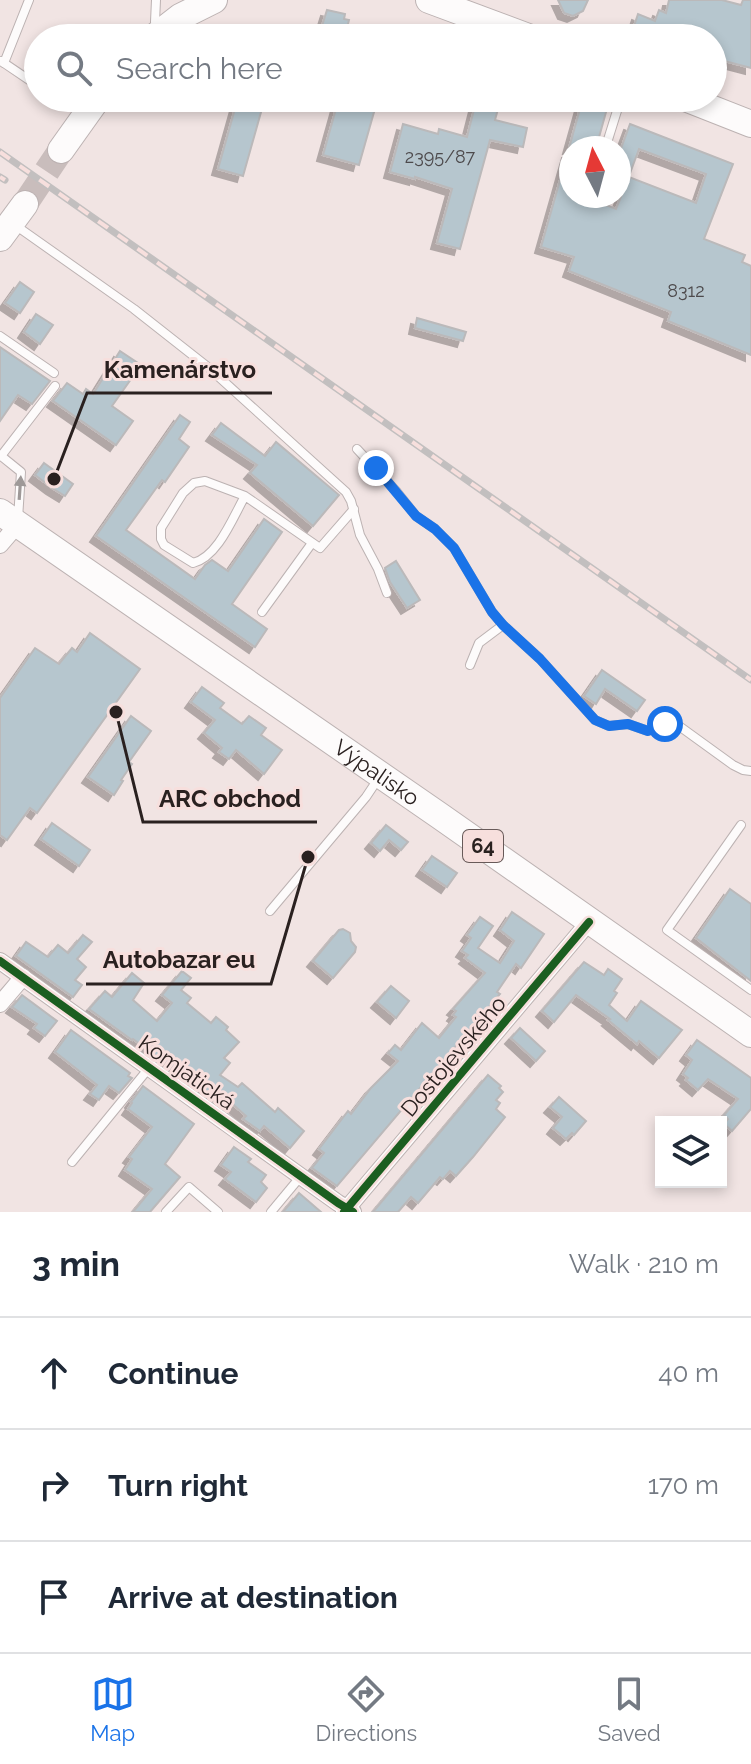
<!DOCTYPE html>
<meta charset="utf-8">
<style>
:root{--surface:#fff;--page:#f6f6f7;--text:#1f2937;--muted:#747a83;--line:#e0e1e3;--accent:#1a73e8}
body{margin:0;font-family:Raleway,sans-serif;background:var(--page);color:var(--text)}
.controls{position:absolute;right:24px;bottom:24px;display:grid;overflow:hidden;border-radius:0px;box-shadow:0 4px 12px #0003}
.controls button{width:72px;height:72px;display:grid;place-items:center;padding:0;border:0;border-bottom:2px solid var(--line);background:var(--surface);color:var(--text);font:40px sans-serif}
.compass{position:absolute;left:559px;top:136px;width:72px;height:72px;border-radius:50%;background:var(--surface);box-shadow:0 4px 12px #0003;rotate:354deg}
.stop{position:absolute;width:24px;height:24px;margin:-18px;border:6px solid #1a73e8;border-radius:50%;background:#fff}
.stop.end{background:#1a73e8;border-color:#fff;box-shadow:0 2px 8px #0008}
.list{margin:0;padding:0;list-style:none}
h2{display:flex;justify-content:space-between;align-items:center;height:104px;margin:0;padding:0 32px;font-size:34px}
h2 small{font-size:26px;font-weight:400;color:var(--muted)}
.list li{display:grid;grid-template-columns:52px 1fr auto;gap:24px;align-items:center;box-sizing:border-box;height:112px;padding:0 32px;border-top:2px solid var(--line)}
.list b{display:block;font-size:30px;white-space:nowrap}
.list em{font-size:26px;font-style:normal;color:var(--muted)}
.icon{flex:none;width:44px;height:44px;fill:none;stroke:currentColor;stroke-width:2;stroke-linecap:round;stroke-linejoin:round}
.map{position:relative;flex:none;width:751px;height:1212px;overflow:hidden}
.search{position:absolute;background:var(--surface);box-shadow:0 4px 12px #0003;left:24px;right:24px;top:24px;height:88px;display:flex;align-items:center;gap:20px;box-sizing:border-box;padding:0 28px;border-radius:44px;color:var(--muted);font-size:30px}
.sheet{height:440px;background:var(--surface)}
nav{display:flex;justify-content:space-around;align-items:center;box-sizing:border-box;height:112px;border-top:2px solid var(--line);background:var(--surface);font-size:22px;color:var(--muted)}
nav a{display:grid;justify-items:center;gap:4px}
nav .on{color:var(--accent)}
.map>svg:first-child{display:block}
.building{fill:#b6c6ce;stroke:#bbb9ba;stroke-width:2;filter:url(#shadow)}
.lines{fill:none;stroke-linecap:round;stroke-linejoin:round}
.primary-tunnel{stroke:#c9bdbc;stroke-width:26;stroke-dasharray:26 13;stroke-linecap:butt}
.lane-casing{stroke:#bcb2b2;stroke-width:10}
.street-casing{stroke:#bcb2b2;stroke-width:18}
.primary-casing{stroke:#bcb2b2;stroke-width:28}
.lane{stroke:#fdfbfb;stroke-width:8}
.street{stroke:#fdfbfb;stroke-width:16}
.primary{stroke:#fdfbfb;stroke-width:26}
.rail-casing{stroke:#c2bfbf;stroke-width:7}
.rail{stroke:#f7dfdd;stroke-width:4;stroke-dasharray:12;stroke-linecap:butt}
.cycleway-casing{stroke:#f7dfdd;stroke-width:13}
.cycleway{stroke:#1b5e20;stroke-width:8}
.oneway{fill:#9e9998}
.route{stroke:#1a73e8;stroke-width:10}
.labels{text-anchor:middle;stroke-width:6;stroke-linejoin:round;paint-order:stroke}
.number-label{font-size:18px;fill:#4d4a4c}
.shield{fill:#f7dfdd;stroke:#685a59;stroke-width:2}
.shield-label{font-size:20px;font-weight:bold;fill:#2a2120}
.street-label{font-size:22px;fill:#2a2120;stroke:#f7dfdd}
.leader{fill:none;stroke:#2a2120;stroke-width:3}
.callout-dot{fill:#2a2120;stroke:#f7dfdd;stroke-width:3}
.callout-label{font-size:24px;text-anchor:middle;font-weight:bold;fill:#2a2120;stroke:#f7dfdd;stroke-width:6;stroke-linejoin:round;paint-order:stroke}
</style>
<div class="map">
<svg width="751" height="1212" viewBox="0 0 751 1212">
<defs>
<filter id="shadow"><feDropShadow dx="-6" dy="6" stdDeviation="0" flood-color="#0004"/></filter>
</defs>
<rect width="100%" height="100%" fill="#f1e4e3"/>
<g class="building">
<path d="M558,0H588L583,11L573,16L564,13Z"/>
<path d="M669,0H722L741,5L743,0H751V68L713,58V38H630L638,14L655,21L659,10L666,13Z"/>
<path d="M327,10L345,14L344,19L349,20L345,36L321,29Z"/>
<path d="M238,98H265L243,176L218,169Z"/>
<path d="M339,98H378L359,165L323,155Z"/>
<path d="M477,98H501L495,120L527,128L523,147L490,140L460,249L437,243L452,189L415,177V179L390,172L403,124L438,134L439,129L467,137Z"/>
<path d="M583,98L591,100L598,98L602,103L608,105L596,148H569Z"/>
<path d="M630,124L733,164L704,239L745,255L742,262L751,266V355L668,321L671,312L569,271L574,257L541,247L568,152H571V196H583L616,209L629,177L696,203L706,174L639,149L629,176L619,172V154Z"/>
<path d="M20,282L34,292L20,313L5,303Z"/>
<path d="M36,314L53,325L40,344L24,332Z"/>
<path d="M417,318L466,332L463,341L415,328Z"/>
<path d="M0,347L50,381L32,404L18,395L0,421Z"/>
<path d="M120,351L141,365L112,406L133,421L116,445L53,401L67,383L83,394L86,389L93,394Z"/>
<path d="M180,415L190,422L179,439L189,447L165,482L162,480L126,530L195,579L205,565L212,560L228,571L264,519L282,532L232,604L267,629L255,647L96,536Z"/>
<path d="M221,423L265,456L276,442L339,495L313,526L250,473L257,465L212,435Z"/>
<path d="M44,463L73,484L65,496L52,488L35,475Z"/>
<path d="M396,561L420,600L407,608L390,582L385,568Z"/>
<path d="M90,633L140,669L37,813L30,808L7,840L0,835V698L35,648L59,664L72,648L77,652Z"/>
<path d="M602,670L645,700L637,711L605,689L596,704L584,696Z"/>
<path d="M202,687L224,703L220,708L242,724L249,716L266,728L261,735L282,750L264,774L236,750L229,759L219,752L222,748L204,733L215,720L191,702Z"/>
<path d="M131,716L151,731L129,762L132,764L121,780L123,781L114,795L88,777Z"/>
<path d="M52,823L90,850L79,866L41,839Z"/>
<path d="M386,825L408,842L401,850L389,840L380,851L371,843Z"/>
<path d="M432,856L457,873L447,887L422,870Z"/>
<path d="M730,889L751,904V981L696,938Z"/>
<path d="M512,912L544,934L521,968L516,964L497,992L500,994L337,1186L312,1168L324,1153L319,1149L348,1111L351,1114L371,1088L398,1061L388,1053L395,1045L401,1050L422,1023L439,1038L456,1017L453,1015L456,1011L453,1009L485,973L465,958L468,955L462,951L471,938L467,935L480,917L493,926L478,948L500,963L514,941L500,930Z"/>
<path d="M343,929L350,933L351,941L356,947L355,952L333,978L313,961L339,930Z"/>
<path d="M83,935L92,942L77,959L86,967L75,980L82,985L73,997L16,956L26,942L48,957L58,945L68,953Z"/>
<path d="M584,962L604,975L608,969L622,979L614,991L617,993L609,1005L627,1021L641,1001L682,1030L659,1058L639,1041L637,1044L608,1020L610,1019L576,995L554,1022L542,1011Z"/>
<path d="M182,971L191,978L181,990L191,998L187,1003L211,1023L216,1017L228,1027L226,1030L239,1042L224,1058L230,1063L220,1075L238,1087L242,1083L275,1112L278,1108L304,1131L290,1148L264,1126L260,1131L243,1119L246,1116L220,1093L215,1099L133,1039L132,1040L89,1009L105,991L112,997L132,973L144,983L133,1000L157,1021L172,1003L162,995Z"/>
<path d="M391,986L409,1001L396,1018L377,1002Z"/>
<path d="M22,995L57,1021L45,1036L34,1028L37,1024L12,1007Z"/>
<path d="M520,1028L545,1051L536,1061L511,1038Z"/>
<path d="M71,1030L130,1073L128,1076L132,1078L119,1093L109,1086L99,1100L90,1094L97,1085L55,1052Z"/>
<path d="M697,1040L751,1078V1109L732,1131L724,1124L728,1119L724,1115L738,1099L708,1079L698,1090L686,1080L688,1078L683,1074L692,1060L686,1055Z"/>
<path d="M488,1075L501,1086L499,1088L503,1092L496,1100L500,1103L496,1109L505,1117L473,1157L456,1176L450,1171L443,1179L440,1177L418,1203L411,1197L398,1212H373Z"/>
<path d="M143,1086L194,1124L165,1164L180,1177L150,1212H133L152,1189L125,1170L132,1159L129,1157L152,1127L128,1109L132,1103L131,1102Z"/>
<path d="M559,1097L586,1121L574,1135L572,1133L566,1139L553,1128L562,1117L550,1107Z"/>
<path d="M234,1147L251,1159L248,1162L266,1175L261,1182L267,1188L256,1202L225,1179L231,1172L221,1165Z"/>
<path d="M299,1193L321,1212H283Z"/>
</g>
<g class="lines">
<path class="primary-tunnel" d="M25,204L61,150"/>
<g class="lane-casing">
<g id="lane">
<path d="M156,0L155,22L158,31"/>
<path d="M1,61L38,86"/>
<path d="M4,63L29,0"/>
<path d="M58,98L83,109"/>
<path d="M606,146L621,98"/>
<path d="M15,225L134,309L209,368L346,492L351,501L360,535L378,569L387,593"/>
<path d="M0,336L54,373"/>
<path d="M357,449L397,492L416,516L435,529L454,548L492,612L503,625L540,659L595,720L609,726L628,724L648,731L665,724L675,723L733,765L743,770L751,771"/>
<path d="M0,455L21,472L18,519"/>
<path d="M1,456L55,386"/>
<path d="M245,496C233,517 218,557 193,563L164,545L161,539V528L183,493L194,483L205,481L245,496L320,548L354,509"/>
<path d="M262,612L312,543"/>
<path d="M470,665L479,643L503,625"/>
<path d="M741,825L667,930L751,990"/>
<path d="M270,911L366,797L378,779"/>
<path d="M72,1162L149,1068"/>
<path d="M166,1212L189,1187L218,1212"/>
<path d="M271,1212L301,1176"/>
</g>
</g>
<g class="street-casing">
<g id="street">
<path d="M0,545L18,524"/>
<path d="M0,961L338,1203L353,1212"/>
<path d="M0,1004L23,977"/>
<path d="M344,1212L589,922"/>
</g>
</g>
<g class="primary-casing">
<g id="primary">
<path d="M429,0L531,38"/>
<path d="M153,38L180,17L214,0"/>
<path d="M685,98L751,124"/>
<path d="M61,150L98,98"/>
<path d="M0,238L25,204"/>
<path id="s1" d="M0,512L440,816L751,1034"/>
</g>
</g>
<use href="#lane" class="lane"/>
<use href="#street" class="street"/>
<use href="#primary" class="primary"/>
<g class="rail-casing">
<g id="rail">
<path d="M0,152L751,680"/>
<path d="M0,177L5,180"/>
</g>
</g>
<use href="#rail" class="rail"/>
<g class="cycleway-casing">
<g id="cycleway">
<path d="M0,961L338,1203L353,1212"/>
<path d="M344,1212L589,922"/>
</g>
</g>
<use href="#cycleway" class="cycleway"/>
</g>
<defs><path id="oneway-solid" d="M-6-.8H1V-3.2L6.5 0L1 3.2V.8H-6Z" transform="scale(2)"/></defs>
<use class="oneway" href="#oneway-solid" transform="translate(20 488) rotate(-86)"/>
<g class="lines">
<path class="route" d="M376,468L416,516L435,529L454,548L492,612L503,625L540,659L595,720L609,726L628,724L648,731L665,724"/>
</g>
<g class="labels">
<g class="number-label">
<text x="440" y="163">2395/87</text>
<text x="686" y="297">8312</text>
</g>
<rect class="shield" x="463" y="830" width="40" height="32" rx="6"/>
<g class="shield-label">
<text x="483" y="853">64</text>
</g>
<g class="street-label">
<text dy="8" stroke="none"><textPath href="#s1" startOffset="458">Výpalisko</textPath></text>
<text transform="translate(453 1056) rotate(-50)" y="8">Dostojevského</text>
<text transform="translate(187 1072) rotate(35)" y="8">Komjatická</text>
</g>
</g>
<path class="leader" d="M54 479L87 393H272M116 712L143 822H317M308 857L271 984H86"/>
<g class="callout-dot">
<circle cx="54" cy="479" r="8"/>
<circle cx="116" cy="712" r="8"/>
<circle cx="308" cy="857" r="8"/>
</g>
<g class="callout-label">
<text x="180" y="378">Kamenárstvo</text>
<text x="230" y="807">ARC obchod</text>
<text x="179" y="968">Autobazar eu</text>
</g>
</svg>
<div class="controls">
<button><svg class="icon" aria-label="layers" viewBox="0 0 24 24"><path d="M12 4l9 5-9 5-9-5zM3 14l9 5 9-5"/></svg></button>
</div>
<svg class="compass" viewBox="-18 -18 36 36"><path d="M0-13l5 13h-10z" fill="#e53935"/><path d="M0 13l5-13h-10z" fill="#747a83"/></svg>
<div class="stop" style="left:665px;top:724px"></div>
<div class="stop end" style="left:376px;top:468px"></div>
<div class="search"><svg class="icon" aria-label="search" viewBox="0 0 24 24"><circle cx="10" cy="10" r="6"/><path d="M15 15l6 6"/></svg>Search here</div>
</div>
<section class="sheet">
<h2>3 min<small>Walk · 210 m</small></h2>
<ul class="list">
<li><svg class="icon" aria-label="ahead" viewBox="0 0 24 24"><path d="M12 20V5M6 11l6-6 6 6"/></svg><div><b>Continue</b></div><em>40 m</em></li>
<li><svg class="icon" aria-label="right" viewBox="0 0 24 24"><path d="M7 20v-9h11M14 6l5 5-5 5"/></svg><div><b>Turn right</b></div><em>170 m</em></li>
<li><svg class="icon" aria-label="arrive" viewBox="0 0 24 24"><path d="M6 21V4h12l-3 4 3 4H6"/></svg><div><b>Arrive at destination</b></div></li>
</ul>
</section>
<nav>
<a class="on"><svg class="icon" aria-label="map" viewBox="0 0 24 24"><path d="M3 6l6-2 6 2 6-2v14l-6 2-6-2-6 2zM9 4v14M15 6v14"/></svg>Map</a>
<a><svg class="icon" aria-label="directions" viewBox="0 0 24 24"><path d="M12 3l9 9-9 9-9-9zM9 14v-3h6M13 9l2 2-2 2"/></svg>Directions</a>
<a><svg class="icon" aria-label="saved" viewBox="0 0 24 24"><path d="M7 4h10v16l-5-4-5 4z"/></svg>Saved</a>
</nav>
